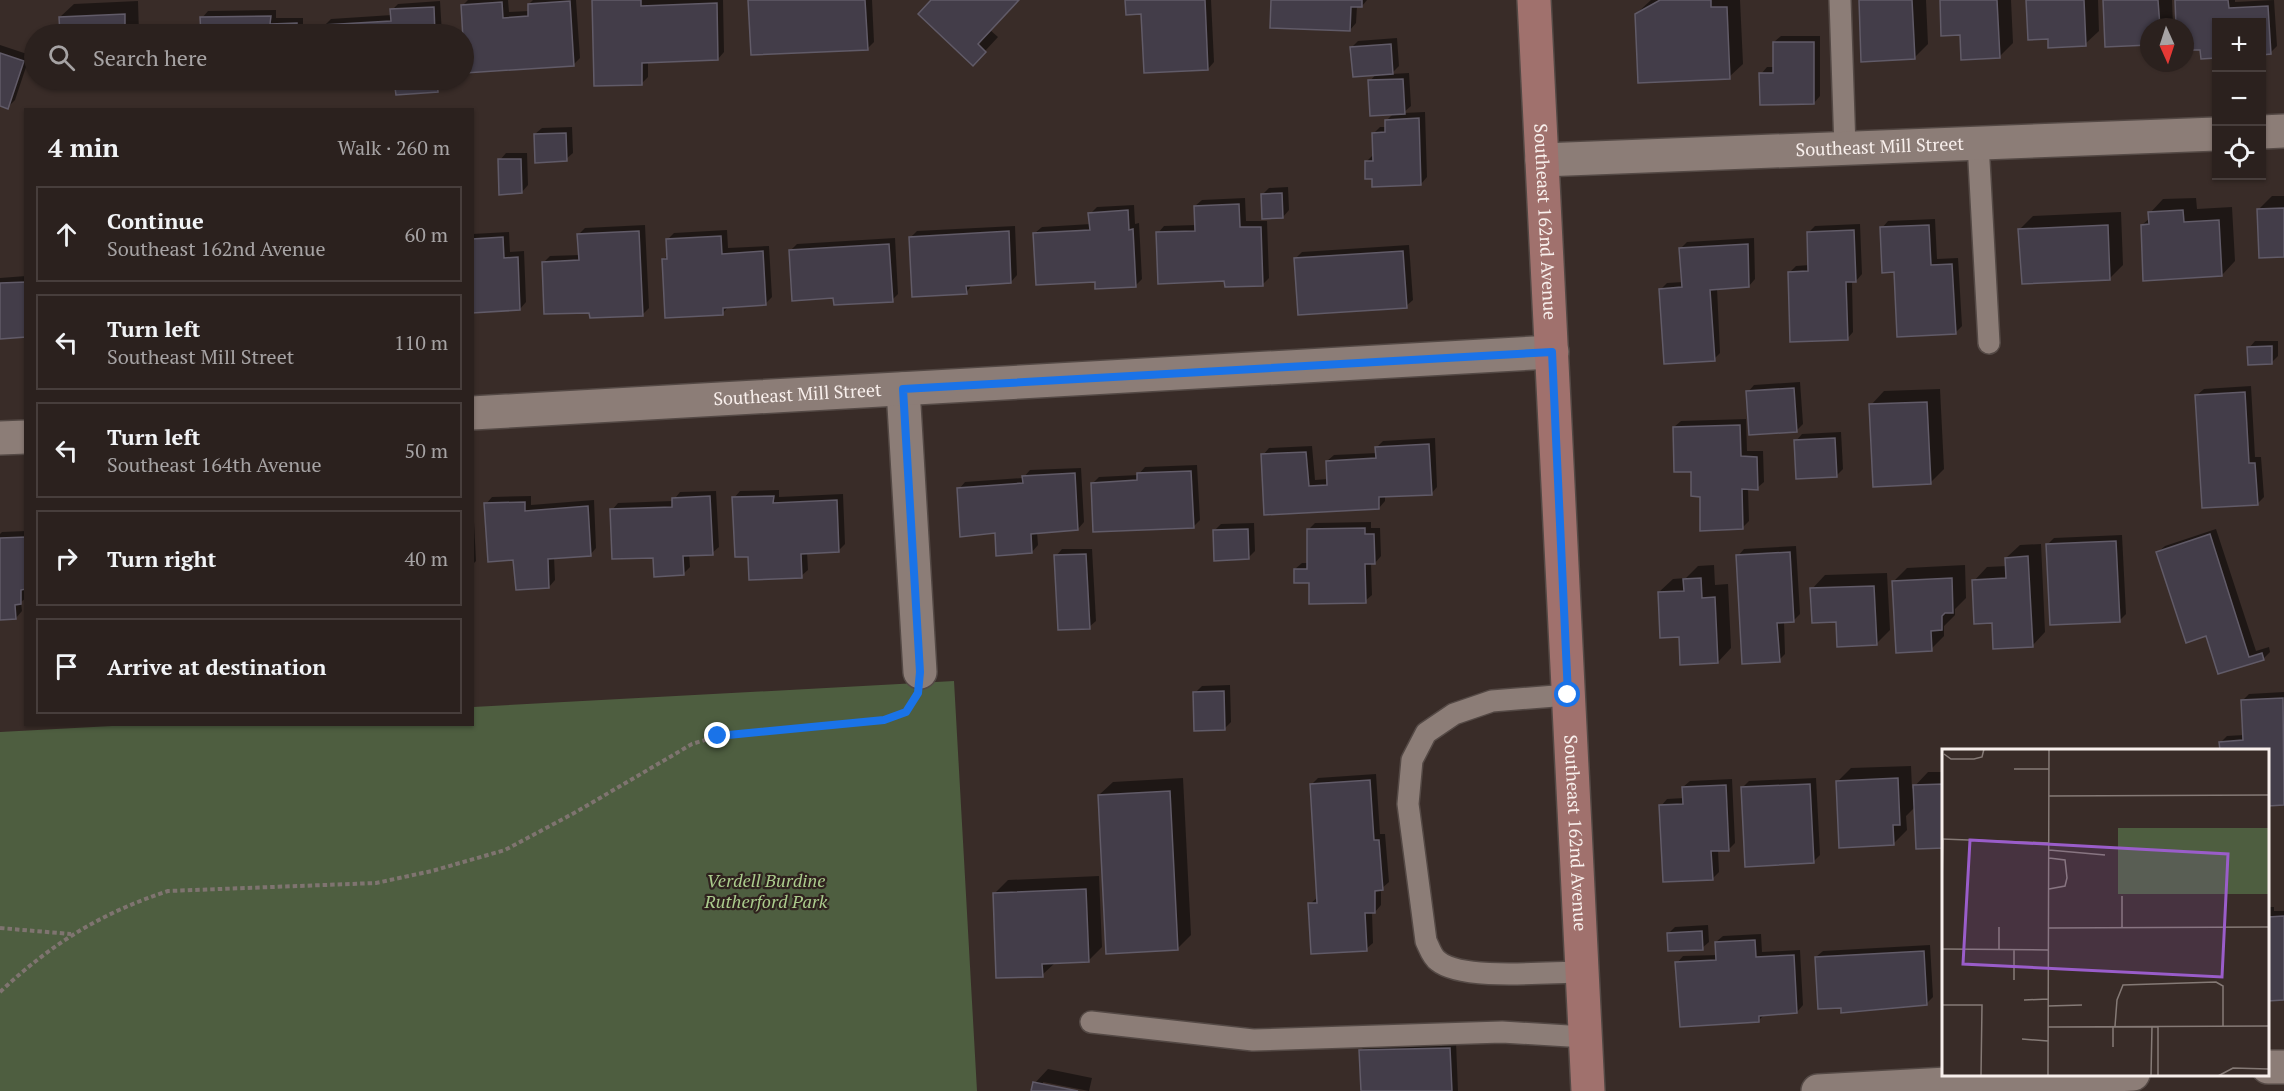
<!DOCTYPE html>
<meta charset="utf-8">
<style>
:root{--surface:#2b211e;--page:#332927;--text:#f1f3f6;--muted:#a6a3a4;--line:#473e3c}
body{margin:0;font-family:"PT Serif",serif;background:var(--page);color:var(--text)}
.controls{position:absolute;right:18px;top:18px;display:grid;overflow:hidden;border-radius:0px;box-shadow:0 2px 4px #0004}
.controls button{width:54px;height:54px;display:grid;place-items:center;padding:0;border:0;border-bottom:2px solid var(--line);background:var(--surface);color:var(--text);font:30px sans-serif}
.compass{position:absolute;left:2140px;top:18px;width:54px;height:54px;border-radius:50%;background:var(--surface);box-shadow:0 2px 4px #0004;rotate:177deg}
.stop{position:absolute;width:18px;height:18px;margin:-14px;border:4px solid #1a73e8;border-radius:50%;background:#fff}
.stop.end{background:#1a73e8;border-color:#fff;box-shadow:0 2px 6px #0008}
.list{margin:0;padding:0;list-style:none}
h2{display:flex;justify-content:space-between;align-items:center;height:78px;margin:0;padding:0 24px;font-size:26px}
h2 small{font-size:20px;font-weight:400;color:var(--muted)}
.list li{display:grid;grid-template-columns:39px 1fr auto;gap:18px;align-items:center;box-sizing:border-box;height:96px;margin:0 12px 12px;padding:0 12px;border:2px solid var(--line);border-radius:0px}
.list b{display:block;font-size:22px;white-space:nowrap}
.list p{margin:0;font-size:20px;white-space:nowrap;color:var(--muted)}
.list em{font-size:20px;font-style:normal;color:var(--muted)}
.icon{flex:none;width:33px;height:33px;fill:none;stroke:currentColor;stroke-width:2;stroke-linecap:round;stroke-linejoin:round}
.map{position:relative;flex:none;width:2284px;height:1091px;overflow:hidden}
.search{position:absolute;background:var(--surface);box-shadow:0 2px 4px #0004;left:24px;top:24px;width:450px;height:66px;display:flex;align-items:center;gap:15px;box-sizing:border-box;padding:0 21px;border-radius:33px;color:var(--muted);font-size:22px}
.panel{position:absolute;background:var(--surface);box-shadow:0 2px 4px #0004;left:24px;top:108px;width:450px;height:618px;border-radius:0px}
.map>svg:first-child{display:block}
.green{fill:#4e5e40}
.shadow{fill:#0007}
.building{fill:#433d49;stroke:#615b68;stroke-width:1.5}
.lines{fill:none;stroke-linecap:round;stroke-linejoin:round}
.lane-casing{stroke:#544945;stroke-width:24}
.street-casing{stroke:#544945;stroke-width:36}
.secondary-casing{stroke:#544945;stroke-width:36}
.path{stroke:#7f7470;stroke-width:4;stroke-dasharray:4.5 3;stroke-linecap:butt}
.lane{stroke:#8c7d77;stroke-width:21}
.street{stroke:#8c7d77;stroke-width:33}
.secondary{stroke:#a0716d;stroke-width:33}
.route{stroke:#1a73e8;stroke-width:8}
.labels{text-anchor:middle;stroke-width:4.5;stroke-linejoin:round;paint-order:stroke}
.street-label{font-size:18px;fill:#f8efec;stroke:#2f221e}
.park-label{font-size:18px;font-style:italic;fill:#abcc8d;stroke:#2f221e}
.inset-road{fill:none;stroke:#857a76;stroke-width:1.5}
.view{fill:#9a5dca;fill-opacity:0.15;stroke:#9a5dca;stroke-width:3}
.inset-edge{fill:none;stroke:#f8efec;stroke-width:3}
</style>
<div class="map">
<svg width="2284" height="1091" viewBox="0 0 2284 1091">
<rect width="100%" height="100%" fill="#392c28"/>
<path class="green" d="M954,681L977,1091H0V732L149,724H472L473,707Z"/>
<g class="shadow">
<path d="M468,0H508L509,12L529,11V4L533,0H576L580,58L573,65L462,6Z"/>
<path d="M594,0H723L724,52L718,59L648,61V77L642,83Z"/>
<path d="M749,0H872L874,42L867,49Z"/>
<path d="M933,0H1018L990,30L998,37L973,64Z"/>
<path d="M1127,0H1211L1214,62L1208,69Z"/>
<path d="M1272,0H1367L1362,6H1357L1356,23L1350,30Z"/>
<path d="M1651,0H1740L1743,64L1729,77L1636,14Z"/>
<path d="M1860,0H1926L1928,44L1914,58Z"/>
<path d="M1941,0H2011L2013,43L1999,57L1961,34Z"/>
<path d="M2027,0H2098L2099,31L2085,44Z"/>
<path d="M2104,0H2172L2173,27H2149V44Z"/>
<path d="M2176,0H2235V2L2274,0L2277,46L2270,53H2262V22H2216V57L2203,58L2202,48L2185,42V27Z"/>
<path d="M138,1L139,34H61L60,17L74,4Z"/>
<path d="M440,1L442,34H325V25L331,19L392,15V10L398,4Z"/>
<path d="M276,10V18H303V34H202V18L208,11Z"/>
<path d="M1781,36H1820V96L1814,103L1761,74L1767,67H1775L1774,42Z"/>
<path d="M1397,38L1399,66L1391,74L1409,73L1411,106L1403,113L1425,112L1427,177L1421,184L1373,178L1366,162L1373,155V134L1380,127H1386V121L1394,113L1370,81L1377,73L1352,47L1358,41Z"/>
<path d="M0,45L30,55L15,100L8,107L0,104Z"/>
<path d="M396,80H444V84L437,90L397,93Z"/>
<path d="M572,127L573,153L566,159L535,134L542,128Z"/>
<path d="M506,153H527L528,185L522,192L500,160Z"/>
<path d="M1288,187L1289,210L1283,217L1263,194L1269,188Z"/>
<path d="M2272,196H2284V256L2258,210Z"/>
<path d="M1245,198L1246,221H1267L1269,278L1263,284L1225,280L1158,233L1164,226L1196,225L1195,206L1202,200Z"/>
<path d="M2196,198L2197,209L2232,207L2235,261L2222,275L2142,225L2150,218V213L2163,199Z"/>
<path d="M1134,205L1135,224L1139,223L1142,279L1135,286L1035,233L1042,227L1091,224L1090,214L1097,207Z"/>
<path d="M2121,212L2123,265L2110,278L2020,229L2033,216Z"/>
<path d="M1935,219L1937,259L1958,258L1962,326L1955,333L1896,271L1882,228L1888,221Z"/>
<path d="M1860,224L1862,274L1856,281H1852L1853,332L1847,339L1790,272L1796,266L1810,265L1808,233L1815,226Z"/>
<path d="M645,225L649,308L642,315L590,311L543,263L550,256L580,255L579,234L585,228Z"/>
<path d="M1015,226L1017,275L1011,282L972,284L966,293L910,238L917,231Z"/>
<path d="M727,230L728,248L769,246L772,297L765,304L728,307L722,314L663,260L668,255V239L674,233Z"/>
<path d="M509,232L510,252L524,251L526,302L520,309L472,311V234Z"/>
<path d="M895,238L898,294L892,300L835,296L790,251L797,244Z"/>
<path d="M1754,238L1755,279L1749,286L1717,288L1720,353L1714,359L1661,289L1667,283L1683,282L1681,248L1687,242Z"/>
<path d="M1409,245L1413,300L1406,306L1295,259L1302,252Z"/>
<path d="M26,276V336L0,337V278Z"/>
<path d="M2255,341H2278V356L2272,362L2249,348Z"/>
<path d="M1800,382L1803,424L1796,431L1748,392L1754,385Z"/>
<path d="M2251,386L2255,457H2261L2264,497L2257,504L2197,395L2204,389Z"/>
<path d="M1940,389L1944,469L1930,483L1871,405L1884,391Z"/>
<path d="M1746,419L1747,451H1763L1764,482L1757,488H1748L1749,521L1742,528L1701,495L1674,427L1681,421Z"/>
<path d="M1841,432L1843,469L1836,476L1796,441L1802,434Z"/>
<path d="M1435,438L1437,487L1431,494L1385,496V501L1379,508L1266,513L1263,455L1269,448L1312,446L1315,480L1328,479L1327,461L1334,455L1377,453V447L1383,441Z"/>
<path d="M1197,465L1200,520L1193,527L1093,483L1099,477L1138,475L1145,467Z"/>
<path d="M1081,468L1084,522L1078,529L1037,532L1038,545L1032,552L996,532L959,489L965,482L1023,478L1030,470Z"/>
<path d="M779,490V497L843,494L845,544L839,550L807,552L808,570L801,576L734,498L740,491Z"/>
<path d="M716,491L719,547L712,553L689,554L690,567L683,574L612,510L618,503L673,501L680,492Z"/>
<path d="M531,496V505L594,500L596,548L590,555L554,557L555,580L549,587L514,558L486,504L492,497Z"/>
<path d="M473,502L476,561L472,565V502Z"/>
<path d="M1371,522V528H1380L1381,556L1375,563H1371L1372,595L1365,601L1311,582L1295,569L1302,563H1309L1308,530L1315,523Z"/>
<path d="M1254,523L1255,551L1248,558L1214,531L1221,524Z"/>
<path d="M2216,529L2256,651L2269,647L2270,652L2264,658L2219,672L2207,634L2158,552L2165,546Z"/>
<path d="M26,531V598L21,602L22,611L16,618L0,611V534L2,532Z"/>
<path d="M2122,535L2126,614L2120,620L2048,544L2054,538Z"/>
<path d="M2041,544L2045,632L2032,646L1993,621L1974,581L1987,567L2007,566L2006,558L2020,545Z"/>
<path d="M1796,546L1800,614L1793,621H1784L1785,654L1779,660L1738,556L1744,549Z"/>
<path d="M1062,549H1092L1096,621L1089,627L1056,556Z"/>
<path d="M1714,565L1715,585L1728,584L1731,648L1718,662L1680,635L1659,592L1673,579L1686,578L1698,566Z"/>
<path d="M1965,565L1966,598L1955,609V615L1944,626V636L1931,649L1894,581L1907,568Z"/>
<path d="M1887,573L1890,630L1876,644L1838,621L1812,589L1825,575Z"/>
<path d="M1230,685L1231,722L1224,729L1195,693L1202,686Z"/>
<path d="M2284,692V804H2268V750H2221V742L2227,736L2244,735L2242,701L2249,694Z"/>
<path d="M1911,766L1912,789L1928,772H1944V846L1915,807L1906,816L1907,830L1894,843L1837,782L1851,768Z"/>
<path d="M1376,774L1380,834H1385L1389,882L1381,889V905L1375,912H1372L1373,943L1366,949L1310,904L1318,897L1312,784L1318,778Z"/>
<path d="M1183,778L1191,935L1177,949L1099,795L1113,782Z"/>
<path d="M1816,778L1820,855L1813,862L1742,788L1749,781Z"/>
<path d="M1732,779L1735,843L1729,849L1718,850L1719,872L1712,879L1661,806L1667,799L1684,798L1683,787L1690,781Z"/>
<path d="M1099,876L1102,947L1088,961L1056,962L1042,975L995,893L1008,880Z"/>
<path d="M2268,907H2274V911H2284V998L2268,999Z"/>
<path d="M1708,925L1709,942L1702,948L1668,934L1675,927Z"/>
<path d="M1761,934L1762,952L1800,950L1803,1005L1797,1012L1765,1014L1758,1021L1677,963L1683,956L1717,955L1716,942L1723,936Z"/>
<path d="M1930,945L1933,997L1926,1004L1842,1006L1816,957L1823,951Z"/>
<path d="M1456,1042L1458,1091H1363L1361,1050L1367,1044Z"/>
<path d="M1048,1069L1092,1078L1089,1091L1043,1082V1085L1070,1091H1033L1035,1083Z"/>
</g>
<g class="building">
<path d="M592,0H641V6L717,3L718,60L642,63V85L594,86Z"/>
<path d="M748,0H865L868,50L751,55Z"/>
<path d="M931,0H1019L978,44L986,52L973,66L918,14Z"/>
<path d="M1125,0H1205L1208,70L1144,73L1141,14L1126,15Z"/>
<path d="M1271,0H1362V7H1351L1350,31L1270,28Z"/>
<path d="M1660,0H1711V7H1727L1730,79L1638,83L1635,14Z"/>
<path d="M1859,0H1912L1915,59L1861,62Z"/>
<path d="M1940,0H1997L2000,58L1961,60L1960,35L1941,36Z"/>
<path d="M2026,0H2084L2086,46L2048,48V39L2028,40Z"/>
<path d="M2103,0H2158L2160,27H2149V45L2105,47Z"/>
<path d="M2175,0H2228L2229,8L2268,6L2271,54L2262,55V22H2216V58L2201,59L2200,50H2185V27L2176,26Z"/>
<path d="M570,1L574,66L465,73L461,5L502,2L503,18L528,16V4Z"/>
<path d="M434,7L435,34H324L323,25L391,21L390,9Z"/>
<path d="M125,14V34H60L59,17Z"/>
<path d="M271,16L270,24L297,23V34H201L200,17Z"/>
<path d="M1773,42H1814V104L1760,105L1759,73H1773Z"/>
<path d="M1391,44L1393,74L1353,77L1350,47Z"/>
<path d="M0,53L24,61L8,109L0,106Z"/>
<path d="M1403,79L1405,114L1370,116L1368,80Z"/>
<path d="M394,80H437L438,92L396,95Z"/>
<path d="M1419,118L1421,185L1372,187V179H1365V161H1373L1372,133L1385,132V120Z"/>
<path d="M566,133L567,161L535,163L534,134Z"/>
<path d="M498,159H521L522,193L499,195Z"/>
<path d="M1282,193L1283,218L1262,219L1261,194Z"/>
<path d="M1239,204L1240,227H1261L1263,286L1225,287L1224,281L1158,284L1156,232L1195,231L1194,206Z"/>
<path d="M2284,208V257L2259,258L2257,209Z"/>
<path d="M1128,210L1129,230L1133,229L1136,287L1095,289V282L1036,285L1033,233L1090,230L1088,213Z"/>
<path d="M2183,210L2184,222L2219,220L2222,276L2143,281L2141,225L2149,224L2148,212Z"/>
<path d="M1929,225L1931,265L1952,264L1956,334L1897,337L1894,272L1882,273L1880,227Z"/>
<path d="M2108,225L2110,280L2022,284L2018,229Z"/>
<path d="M1854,230L1856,282H1846L1848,340L1790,342L1788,272L1808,271L1807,232Z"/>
<path d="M639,231L643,316L590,318L589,313L544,314L542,262L579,260L577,234Z"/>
<path d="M1009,231L1011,283L966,286L967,294L912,297L909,237Z"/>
<path d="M721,236L722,254L763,251L766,305L723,308V315L665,318L662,259H667L666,239Z"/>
<path d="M503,237L504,258L518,257L520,310L472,313V239Z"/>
<path d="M889,244L893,302L834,305L833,298L792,301L789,250Z"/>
<path d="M1748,244L1749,287L1710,290L1715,361L1664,364L1659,289L1682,287L1679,248Z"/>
<path d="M1403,251L1407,308L1298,315L1294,258Z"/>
<path d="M26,282V337L0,339V283Z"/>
<path d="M2272,346V364L2248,365L2247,347Z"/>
<path d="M1794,388L1797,432L1749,435L1746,391Z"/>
<path d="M2245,392L2249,463H2255L2258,505L2202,508L2195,395Z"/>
<path d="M1927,402L1931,484L1873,487L1869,404Z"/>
<path d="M1740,425L1741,456L1757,457L1758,490L1742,489L1743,529L1700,531V497L1691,496V472H1674L1673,427Z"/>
<path d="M1835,438L1837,477L1796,479L1794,440Z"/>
<path d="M1429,444L1432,495L1379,497V509L1264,515L1261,454L1306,452L1309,486L1327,485L1326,461L1376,458L1375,447Z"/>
<path d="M1191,471L1194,528L1093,532L1091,483L1137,480V473Z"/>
<path d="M1075,473L1078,530L1031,534L1032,553L996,556L995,533L960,537L957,488L1023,483L1022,476Z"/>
<path d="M710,496L713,555L683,556L684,575L654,577L653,558L612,559L610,509L672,507V498Z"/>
<path d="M774,496L773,503L837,500L839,552L801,554L802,578L749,580L748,557H735L732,497Z"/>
<path d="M525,502V511L588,506L591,556L548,559L549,588L516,590L513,560L488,562L484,503Z"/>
<path d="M1365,528V534H1374L1375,564H1365L1366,603L1309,604V583H1294V569H1307V529Z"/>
<path d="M1248,529L1249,559L1214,561L1213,530Z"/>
<path d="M2210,534L2249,657L2262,653L2264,660L2218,674L2206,636L2186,643L2156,552Z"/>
<path d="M26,537V589L21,590V604L15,605L16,619L0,620V538Z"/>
<path d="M2116,541L2120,622L2050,625L2046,544Z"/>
<path d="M1790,552L1794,622L1777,623L1780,662L1742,664L1736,555Z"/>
<path d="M1086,554L1090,629L1058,630L1054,555Z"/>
<path d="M2028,556L2033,647L1993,649L1992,623L1974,624L1972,580L2006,578L2005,558Z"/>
<path d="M1701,578L1702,598L1715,597L1718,663L1680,665L1679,637L1660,638L1658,592L1684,591L1683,579Z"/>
<path d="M1952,578L1953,613H1945L1942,616V630L1931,631L1932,651L1896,653L1892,581Z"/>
<path d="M1874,586L1877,645L1837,647L1836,622L1812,623L1810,588Z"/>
<path d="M1224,691L1225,730L1194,731L1193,692Z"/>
<path d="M2283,698L2284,805L2268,806V750H2220L2219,742L2243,740L2241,700Z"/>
<path d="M1898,778L1900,825H1893L1894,845L1839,848L1836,781Z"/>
<path d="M1370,780L1374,840H1379L1383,890L1375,891V913H1365L1367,951L1311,954L1308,903H1317L1310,784Z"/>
<path d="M1810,784L1814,863L1745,867L1741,787Z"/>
<path d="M1944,784V848L1916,849L1913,785Z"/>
<path d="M1726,785L1729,851H1711L1713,880L1663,882L1659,805L1683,804L1682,787Z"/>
<path d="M1170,791L1178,950L1106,954L1098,795Z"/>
<path d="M1086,889L1089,962L1042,964L1043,977L996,978L993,893Z"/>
<path d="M2268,913V917L2284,916V1000L2268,1001Z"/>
<path d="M1702,931L1703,950L1668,951L1667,933Z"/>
<path d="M1755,940L1756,957L1794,955L1797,1013L1759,1016V1022L1680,1027L1675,962L1716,960L1715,942Z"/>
<path d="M1924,951L1927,1005L1841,1013V1008L1818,1009L1815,957Z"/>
<path d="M1450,1048L1452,1091H1361L1359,1050Z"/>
<path d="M1033,1082L1078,1091H1031Z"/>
</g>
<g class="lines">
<g class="lane-casing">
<g id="lane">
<path d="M1840,0L1845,148"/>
<path d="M1978,143L1989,343"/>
<path d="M1568,695L1492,701L1454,714L1426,733L1412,760L1408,804L1426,941C1429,947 1432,957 1438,961C1462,981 1548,972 1581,972"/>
<path d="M1091,1022L1253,1040L1502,1032L1585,1037"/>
</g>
</g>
<g class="street-casing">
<g id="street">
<path d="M2262,132L2284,131"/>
<path id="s1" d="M1542,160L2216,134"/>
<path d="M903,389L920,672"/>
<path id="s2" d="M472,413L1552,352"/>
<path d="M0,438L26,437"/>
<path d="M2268,1067H2284"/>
<path d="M1818,1091L2133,1074"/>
</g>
</g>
<g class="secondary-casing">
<g id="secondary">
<path id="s3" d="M1534,0L1588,1091"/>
</g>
</g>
<g class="path">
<path d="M0,928L71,934"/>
<path d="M0,992C51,944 101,913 168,891L376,883L432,871L505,850L576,812L692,744L718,736L884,720L906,712L910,706"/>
</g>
<use href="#lane" class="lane"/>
<use href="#street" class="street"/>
<use href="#secondary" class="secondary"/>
</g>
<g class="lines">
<path class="route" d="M718,736L884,720L906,712L918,693L920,672L903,389L1552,352L1568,695"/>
</g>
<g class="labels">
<g class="street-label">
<text dy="6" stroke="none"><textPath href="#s1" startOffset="338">Southeast Mill Street</textPath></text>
<text dy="6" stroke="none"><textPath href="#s3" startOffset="222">Southeast 162nd Avenue</textPath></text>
<text dy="6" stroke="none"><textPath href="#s2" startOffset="326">Southeast Mill Street</textPath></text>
<text dy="6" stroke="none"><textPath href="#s3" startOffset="834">Southeast 162nd Avenue</textPath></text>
</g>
<g class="park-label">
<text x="766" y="887">Verdell Burdine<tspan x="766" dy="21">Rutherford Park</tspan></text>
</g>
</g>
<g transform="translate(1942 749)">
<rect width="327" height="327" fill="#392c28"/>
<path d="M176,79H327V145H176Z" fill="#4e5e40"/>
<path class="inset-road" d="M2,5L9,10H32L40,8L42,0M72,20H107M107,47L327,46M0,90L107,94M107,101L163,106M0,135L1,90M107,140L123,137L125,129L123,111L107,109M180,147V179M57,178V200M106,179L327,178M0,200L106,201M72,231V200M82,251L106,250M0,256H40L39,327M106,257L140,256M171,277V298M173,277L175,251L181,236L274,233L281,237V277M216,277V326M106,278L327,277M80,290L106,292M106,327L107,0M209,327L210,277M276,327L291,319L327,320"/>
<path class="view" d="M28,91L286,105L280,228L21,215Z"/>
<rect width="327" height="327" class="inset-edge"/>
</g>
</svg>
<div class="controls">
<button>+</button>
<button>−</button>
<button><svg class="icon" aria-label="locate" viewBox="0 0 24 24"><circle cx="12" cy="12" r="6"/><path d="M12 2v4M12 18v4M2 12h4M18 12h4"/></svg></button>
</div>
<svg class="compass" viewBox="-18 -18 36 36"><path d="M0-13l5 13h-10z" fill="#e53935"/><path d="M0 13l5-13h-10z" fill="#a6a3a4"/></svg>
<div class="stop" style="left:1568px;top:695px"></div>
<div class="stop end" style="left:718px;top:736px"></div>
<div class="search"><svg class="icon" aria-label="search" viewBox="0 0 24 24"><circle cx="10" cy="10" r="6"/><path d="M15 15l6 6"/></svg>Search here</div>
<section class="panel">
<h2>4 min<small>Walk · 260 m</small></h2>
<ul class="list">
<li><svg class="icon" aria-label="ahead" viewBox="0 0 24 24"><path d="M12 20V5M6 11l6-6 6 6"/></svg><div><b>Continue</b><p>Southeast 162nd Avenue</p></div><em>60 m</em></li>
<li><svg class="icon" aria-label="left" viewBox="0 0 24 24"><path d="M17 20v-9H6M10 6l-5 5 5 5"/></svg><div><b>Turn left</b><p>Southeast Mill Street</p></div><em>110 m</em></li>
<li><svg class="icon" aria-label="left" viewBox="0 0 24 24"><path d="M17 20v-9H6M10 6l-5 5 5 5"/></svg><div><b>Turn left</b><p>Southeast 164th Avenue</p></div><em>50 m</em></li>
<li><svg class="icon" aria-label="right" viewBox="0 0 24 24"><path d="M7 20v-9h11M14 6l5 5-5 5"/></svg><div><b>Turn right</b></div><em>40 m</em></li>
<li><svg class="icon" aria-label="arrive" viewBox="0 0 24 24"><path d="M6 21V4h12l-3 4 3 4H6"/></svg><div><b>Arrive at destination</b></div></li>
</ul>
</section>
</div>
